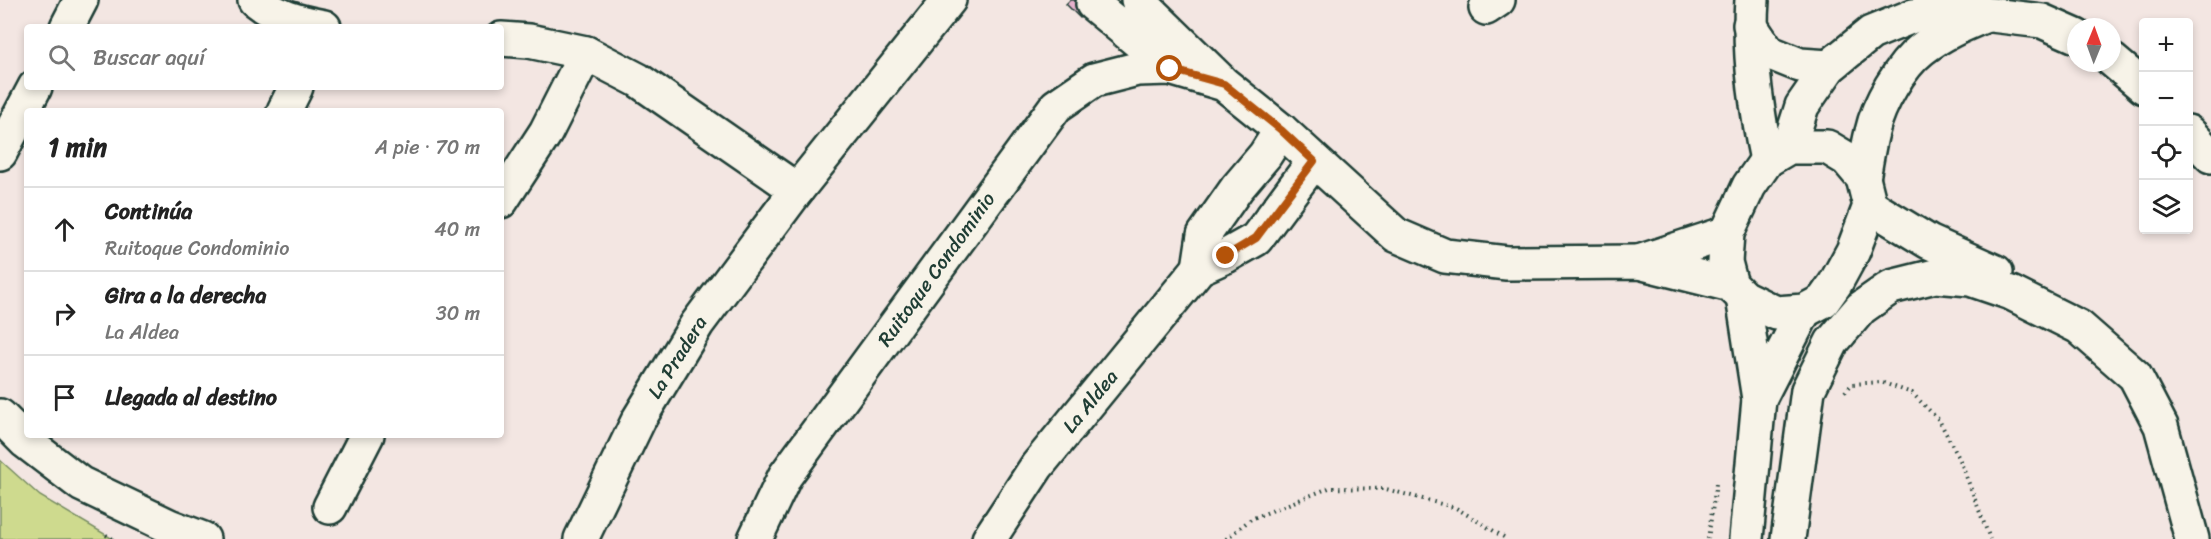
<!DOCTYPE html>
<html lang="es">
<meta charset="utf-8">
<style>
:root{--surface:#fff;--page:#f2f2f2;--text:#222;--muted:#767676;--line:#e0e0e0}
body{margin:0;font-family:Sriracha,sans-serif;background:var(--page);color:var(--text)}
.controls{position:absolute;right:18px;top:18px;display:grid;overflow:hidden;border-radius:6px;box-shadow:0 3px 9px #0003}
.controls button{width:54px;height:54px;display:grid;place-items:center;padding:0;border:0;border-bottom:2px solid var(--line);background:var(--surface);color:var(--text);font:30px sans-serif}
.compass{position:absolute;left:2067px;top:18px;width:54px;height:54px;border-radius:50%;background:var(--surface);box-shadow:0 3px 9px #0003;rotate:1deg}
.stop{position:absolute;width:18px;height:18px;margin:-14px;border:4px solid #b45309;border-radius:50%;background:#fff}
.stop.end{background:#b45309;border-color:#fff;box-shadow:0 2px 6px #0008}
.list{margin:0;padding:0;list-style:none}
h2{display:flex;justify-content:space-between;align-items:center;height:78px;margin:0;padding:0 24px;font-size:26px}
h2 small{font-size:20px;font-weight:400;color:var(--muted)}
.list li{display:grid;grid-template-columns:39px 1fr auto;gap:18px;align-items:center;box-sizing:border-box;height:84px;padding:0 24px;border-top:2px solid var(--line)}
.list b{display:block;font-size:22px;white-space:nowrap}
.list p{margin:0;font-size:20px;white-space:nowrap;color:var(--muted)}
.list em{font-size:20px;font-style:normal;color:var(--muted)}
.icon{flex:none;width:33px;height:33px;fill:none;stroke:currentColor;stroke-width:2;stroke-linecap:round;stroke-linejoin:round}
.map{position:relative;flex:none;width:2211px;height:539px;overflow:hidden}
.search{position:absolute;background:var(--surface);box-shadow:0 3px 9px #0003;left:24px;top:24px;width:480px;height:66px;display:flex;align-items:center;gap:15px;box-sizing:border-box;padding:0 21px;border-radius:6px;color:var(--muted);font-size:22px}
.panel{position:absolute;background:var(--surface);box-shadow:0 3px 9px #0003;left:24px;top:108px;width:480px;height:330px;border-radius:6px}
.map>svg:first-child{display:block}
.green{fill:#ceda8e;stroke:#768c61;stroke-width:1.5}
.building{fill:#e4b0cb;stroke:#1f3d34;stroke-width:1.5}
.lines{fill:none;stroke-linecap:round;stroke-linejoin:round}
.minor-casing{stroke:#1f3d34;stroke-width:38}
.path{stroke:#1f3d34;stroke-width:4;stroke-dasharray:1.5 4.5;stroke-linecap:butt}
.minor{stroke:#f7f3e8;stroke-width:33}
.route{stroke:#b45309;stroke-width:8}
.labels{text-anchor:middle;stroke-width:4.5;stroke-linejoin:round;paint-order:stroke}
.street-label{font-size:20px;fill:#1f3d34;stroke:#f7f3e8}
</style>
<div class="map">
<svg width="2211" height="539" viewBox="0 0 2211 539">
<rect width="100%" height="100%" fill="#f3e6e2"/>
<filter id="ink" filterUnits="userSpaceOnUse"><feTurbulence type="fractalNoise" baseFrequency=".0167" numOctaves="2"/><feDisplacementMap in="SourceGraphic" scale="12" xChannelSelector="R" yChannelSelector="G"/><feConvolveMatrix kernelMatrix="1 2 1 2 8 2 1 2 1" color-interpolation-filters="sRGB"/></filter>
<g filter="url(#ink)">
<path class="green" d="M0,460L40,496L113,539H0Z"/>
<path class="building" d="M1070,0H1098L1080,18L1066,4Z"/>
<g class="lines">
<g class="minor-casing">
<g id="minor">
<path d="M255,0C276,17 298,22 324,27"/>
<path d="M1138,0L1220,80"/>
<path d="M1752,0C1748,53 1756,108 1767,160"/>
<path d="M1093,4L1170,68"/>
<path d="M1486,8L1498,0"/>
<path d="M1750,25L1768,52L1800,65L1829,67"/>
<path d="M67,27L81,0"/>
<path d="M501,39L529,41L586,53L638,80L797,190"/>
<path d="M2112,60L2144,87"/>
<path d="M284,111L296,87"/>
<path d="M2188,132L2211,156"/>
<path d="M1789,147H1827L1847,159L1863,178L1870,206L1853,251L1835,284L1823,301L1804,311L1776,313L1743,297L1731,285L1725,262L1727,233L1749,186L1767,160Z"/>
<path d="M1789,147L1802,106L1829,67L1871,33L1913,16L1949,10L2042,21L2076,36"/>
<path d="M0,153L35,87"/>
<path d="M1863,178C1866,163 1868,147 1872,132C1878,105 1900,66 1922,49C1941,34 1962,25 1984,16"/>
<path d="M501,201L546,132L586,53"/>
<path d="M1870,206L1929,242L1996,272"/>
<path d="M1639,262L1727,233"/>
<path d="M1199,268L1204,235L1237,188L1265,155L1281,130"/>
<path d="M1743,297L1759,399L1746,539"/>
<path d="M1759,399L1804,311"/>
<path d="M0,416L26,442L81,484L169,526L203,539"/>
<path d="M330,507L367,435"/>
<path d="M581,539L639,419L697,324L797,190L949,0"/>
<path d="M755,539L785,476L1056,106L1094,80L1137,69L1170,68L1224,84L1281,130L1396,235L1445,256L1507,263L1639,262L1731,285"/>
<path d="M989,539L1037,466L1199,268L1226,256L1256,239L1314,161"/>
<path d="M1788,539L1808,390L1832,342L1861,308L1891,287L1935,276L1970,279L2011,293L2079,327L2135,376L2161,426L2192,539"/>
</g>
</g>
<g class="path">
<path d="M1845,392L1852,384L1881,382L1912,393L1939,420L1960,460L1990,539"/>
<path d="M106,535L113,539"/>
<path d="M1226,539L1251,519L1329,488L1386,489L1456,508L1507,539"/>
<path d="M1708,539L1716,484"/>
</g>
<use href="#minor" class="minor"/>
</g>
</g>
<g class="lines" filter="url(#ink)">
<path class="route" d="M1170,69L1224,84L1281,130L1314,161L1256,238L1226,256"/>
</g>
<g class="labels">
<g class="street-label">
<text transform="translate(936 269) rotate(-54)" y="7">Ruitoque Condominio</text>
<text transform="translate(677 357) rotate(-58)" y="7">La Pradera</text>
<text transform="translate(1090 401) rotate(-51)" y="7">La Aldea</text>
</g>
</g>
</svg>
<div class="controls">
<button>+</button>
<button>−</button>
<button><svg class="icon" aria-label="locate" viewBox="0 0 24 24"><circle cx="12" cy="12" r="6"/><path d="M12 2v4M12 18v4M2 12h4M18 12h4"/></svg></button>
<button><svg class="icon" aria-label="layers" viewBox="0 0 24 24"><path d="M12 4l9 5-9 5-9-5zM3 14l9 5 9-5"/></svg></button>
</div>
<svg class="compass" viewBox="-18 -18 36 36"><path d="M0-13l5 13h-10z" fill="#e53935"/><path d="M0 13l5-13h-10z" fill="#767676"/></svg>
<div class="stop" style="left:1170px;top:69px"></div>
<div class="stop end" style="left:1226px;top:256px"></div>
<div class="search"><svg class="icon" aria-label="search" viewBox="0 0 24 24"><circle cx="10" cy="10" r="6"/><path d="M15 15l6 6"/></svg>Buscar aquí</div>
<section class="panel">
<h2>1 min<small>A pie · 70 m</small></h2>
<ul class="list">
<li><svg class="icon" aria-label="ahead" viewBox="0 0 24 24"><path d="M12 20V5M6 11l6-6 6 6"/></svg><div><b>Continúa</b><p>Ruitoque Condominio</p></div><em>40 m</em></li>
<li><svg class="icon" aria-label="right" viewBox="0 0 24 24"><path d="M7 20v-9h11M14 6l5 5-5 5"/></svg><div><b>Gira a la derecha</b><p>La Aldea</p></div><em>30 m</em></li>
<li><svg class="icon" aria-label="arrive" viewBox="0 0 24 24"><path d="M6 21V4h12l-3 4 3 4H6"/></svg><div><b>Llegada al destino</b></div></li>
</ul>
</section>
</div>
